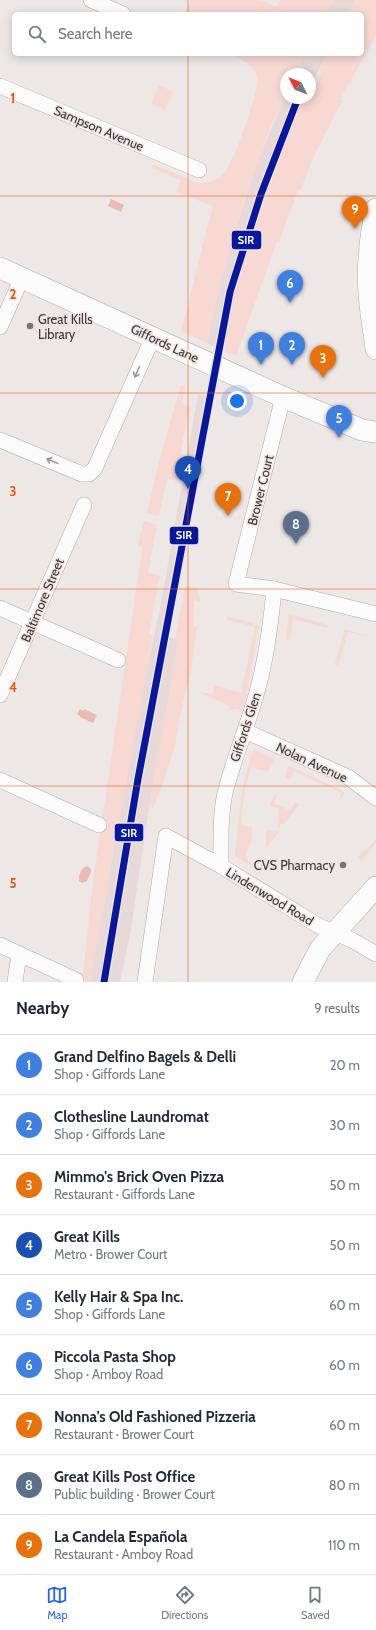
<!DOCTYPE html>
<meta charset="utf-8">
<style>
:root{--surface:#fff;--page:#f2f2f3;--text:#1f2937;--muted:#747a83;--line:#e0e1e3;--accent:#2563eb}
body{margin:0;font-family:Cabin,sans-serif;background:var(--page);color:var(--text)}
.compass{position:absolute;left:280px;top:68px;width:36px;height:36px;border-radius:50%;background:var(--surface);box-shadow:0 2px 10px #0003;rotate:312deg}
.you{position:absolute;left:237px;top:401px;width:14px;height:14px;margin:-10px;border:3px solid #fff;border-radius:50%;background:#1a73e8;box-shadow:0 0 0 6px #1a73e833}
.badge{display:grid;place-items:center;width:26px;height:26px;border-radius:50%;background:var(--accent);color:#fff;font-size:13px;font-weight:700}
.pin{position:absolute;translate:-50% -33px;filter:drop-shadow(0 1px 2px #0008)}
.pin::after{content:'';position:absolute;top:21px;width:14px;height:12px;background:inherit;clip-path:polygon(0 0,100% 0,50% 100%)}
.list{margin:0;padding:0;list-style:none}
h2{display:flex;justify-content:space-between;align-items:center;height:52px;margin:0;padding:0 16px;font-size:17px}
h2 small{font-size:13px;font-weight:400;color:var(--muted)}
.list li{display:grid;grid-template-columns:26px 1fr auto;gap:12px;align-items:center;box-sizing:border-box;height:60px;padding:0 16px;border-top:1px solid var(--line)}
.list b{display:block;font-size:15px;white-space:nowrap}
.list p{margin:0;font-size:13px;white-space:nowrap;color:var(--muted)}
.list em{font-size:13px;font-style:normal;color:var(--muted)}
.icon{flex:none;width:22px;height:22px;fill:none;stroke:currentColor;stroke-width:2;stroke-linecap:round;stroke-linejoin:round}
.map{position:relative;flex:none;width:376px;height:982px;overflow:hidden}
.search{position:absolute;background:var(--surface);box-shadow:0 2px 10px #0003;left:12px;right:12px;top:12px;height:44px;display:flex;align-items:center;gap:10px;box-sizing:border-box;padding:0 14px;border-radius:6px;color:var(--muted);font-size:15px}
.sheet{height:592px;background:var(--surface)}
nav{display:flex;justify-content:space-around;align-items:center;box-sizing:border-box;height:56px;border-top:1px solid var(--line);background:var(--surface);font-size:11px;color:var(--muted)}
nav a{display:grid;justify-items:center;gap:2px}
nav .on{color:var(--accent)}
.map>svg:first-child{display:block}
.built{fill:#e6d9d7}
.green{fill:#f7d8d3}
.water{fill:#ebbab3}
.lines{fill:none;stroke-linecap:round;stroke-linejoin:round}
.street-casing{stroke:#b0acac;stroke-width:16}
.secondary-casing{stroke:#b0acac;stroke-width:22}
.street{stroke:#fcfbfb;stroke-width:15}
.secondary{stroke:#fcfbfb;stroke-width:21}
.metro-1-casing{stroke:#f0e5e3;stroke-width:10}
.metro-1{stroke:#08179c;stroke-width:7}
.oneway{stroke:#9c9a99}
.grid{fill:none;stroke:#df570e;stroke-width:1;stroke-opacity:0.55}
.poi-dot{fill:#7a7574;stroke:#f0e5e3;stroke-width:1.5}
.labels{text-anchor:middle;stroke-width:3;stroke-linejoin:round;paint-order:stroke}
.street-label{font-size:13px;fill:#3c3837;stroke:#f0e5e3}
.poi-label{font-size:13px;fill:#3c3837;stroke:#f0e5e3;text-anchor:start}
.grid-label{font-size:13px;text-anchor:middle;font-weight:bold;fill:#df570e;stroke:#f0e5e3;stroke-width:3;stroke-linejoin:round;paint-order:stroke}
.line-badge{stroke:#f0e5e3;stroke-width:1.5}
.badge-label{font-size:11px;text-anchor:middle;font-weight:bold;fill:#fff}
</style>
<div class="map">
<svg width="376" height="982" viewBox="0 0 376 982">
<rect width="100%" height="100%" fill="#ede7e6"/>
<g class="built">
<path d="M333,0H355L348,14H325Z"/>
<path d="M305,54H327L310,87V74H295Z"/>
<path d="M286,93V98H305L277,158L264,197L243,264L222,350L207,343L217,297L230,247L256,166Z"/>
<path d="M198,394L211,399L212,397L214,398L168,637L175,639L178,645L149,807L130,935L120,982H90L143,687L161,604Z"/>
</g>
<g class="green">
<path d="M191,0H261L276,7L281,0H333L325,14H184Z"/>
<path d="M355,0H376V36L340,99L342,101L313,158L300,191L298,190L279,242L277,241L236,356L222,350C237,285 253,221 277,159C285,138 295,118 305,98H310L311,84L317,82L321,75L320,69L327,54H362V14H348Z"/>
<path d="M229,54H305L295,74H286V93L269,131L242,207L217,297L207,343L181,331C193,290 201,247 213,206L176,192L181,180L152,168L153,164L198,183C206,183 217,181 223,174C233,165 260,90 257,77C254,64 240,59 229,54Z"/>
<path d="M159,85L173,92L165,110L151,103Z"/>
<path d="M181,385L185,386L182,404L191,407L190,415L188,416L181,447L182,449L178,480L167,479L159,516L147,513L159,461Z"/>
<path d="M144,521L157,525L148,573L160,576L149,634L153,635L90,982H81L84,965L93,882L142,550V547L138,545Z"/>
<path d="M185,586L197,588L201,603L194,601L193,626H197L190,677L183,702L175,745L163,783L153,808L149,807L178,645L175,639Z"/>
<path d="M289,614L328,625L327,628L293,619L290,640L286,639Z"/>
<path d="M226,616L254,623V625L259,626L245,703L242,711L236,708L228,711L230,706L199,692L213,694L214,685L241,693L255,627L228,620Z"/>
<path d="M345,629L369,637L348,632L338,666L335,663Z"/>
<path d="M254,749L275,759L268,772L251,767L244,794L241,824L252,828L251,843L248,847L246,855L247,860L257,866V869L235,856V854C239,819 240,782 254,749Z"/>
<path d="M289,766L341,790L345,793L338,802L342,793L294,771L290,780L285,776Z"/>
<path d="M277,793L274,803L291,811L295,802L299,805L284,824L282,823L277,830L279,808L269,806L275,794Z"/>
<path d="M267,830L279,832L266,848V833Z"/>
<path d="M376,839V843L362,861L358,857C364,850 370,847 376,839Z"/>
</g>
<g class="water">
<path d="M111,199L124,205L121,212L108,206Z"/>
<path d="M80,709L83,711L84,709L97,715L93,723L80,717V716L77,714Z"/>
<path d="M87,866L91,869V872L87,881L82,883L79,881C78,876 81,868 87,866Z"/>
</g>
<g class="lines">
<g class="street-casing">
<g id="street">
<path d="M91,0L123,14"/>
<path d="M0,86L199,170"/>
<path d="M0,327L22,278"/>
<path d="M283,397L236,584L274,589L376,614"/>
<path d="M0,440L82,474H89L95,468L153,337"/>
<path d="M0,608L118,660"/>
<path d="M0,695L84,505"/>
<path d="M245,731L348,777L376,798"/>
<path d="M0,780L99,825"/>
<path d="M221,866C221,842 220,816 225,793C234,757 249,723 258,688C267,655 271,622 274,589"/>
<path d="M0,945L76,980"/>
<path d="M15,982L19,954"/>
<path d="M145,982L166,836L221,866L319,926L352,940L376,954"/>
</g>
</g>
<g class="secondary-casing">
<g id="secondary">
<path d="M376,209C370,237 367,265 369,293C370,312 374,331 376,349"/>
<path d="M0,268L283,397L362,430L376,432"/>
<path d="M303,982L320,949L376,887"/>
</g>
</g>
<use href="#street" class="street"/>
<use href="#secondary" class="secondary"/>
<g class="metro-1-casing">
<path id="metro-1" d="M104,982L138,779L230,292L261,194L298,98"/>
</g>
<use href="#metro-1" class="metro-1"/>
</g>
<defs><path id="oneway-shaft" d="M-6 0H5M1.5-3L5.5 0L1.5 3" fill="none" stroke-width="1.6" stroke-linecap="round" stroke-linejoin="round"/></defs>
<g class="oneway">
<use href="#oneway-shaft" transform="translate(137 372) rotate(114)"/>
<use href="#oneway-shaft" transform="translate(52 461) rotate(-157)"/>
</g>
<path class="grid" d="M188,0V14M188,54V982M0,196H376M0,393H376M0,589H376M0,786H376"/>
<g class="poi-dot">
<circle cx="30" cy="326" r="4"/>
<circle cx="343" cy="865" r="4"/>
</g>
<g class="labels">
<g class="street-label">
<text transform="translate(99 128) rotate(23)" y="5">Sampson Avenue</text>
<text transform="translate(165 343) rotate(25)" y="5">Giffords Lane</text>
<text transform="translate(260 490) rotate(-76)" y="5">Brower Court</text>
<text transform="translate(42 600) rotate(-67)" y="5">Baltimore Street</text>
<text transform="translate(245 727) rotate(-72)" y="5">Giffords Glen</text>
<text transform="translate(312 762) rotate(25)" y="5">Nolan Avenue</text>
<text transform="translate(270 896) rotate(31)" y="5">Lindenwood Road</text>
</g>
<g class="poi-label">
<text x="38" y="324">Great Kills<tspan x="38" dy="15">Library</tspan></text>
<text x="335" y="870" text-anchor="end">CVS Pharmacy</text>
</g>
</g>
<g class="grid-label">
<text x="13" y="103">1</text>
<text x="13" y="299">2</text>
<text x="13" y="496">3</text>
<text x="13" y="692">4</text>
<text x="13" y="888">5</text>
</g>
<g class="line-badge">
<rect x="231" y="230" width="31" height="20" rx="4" fill="#08179c"/>
<rect x="169" y="526" width="30" height="19" rx="4" fill="#08179c"/>
<rect x="114" y="823" width="30" height="19" rx="4" fill="#08179c"/>
</g>
<g class="badge-label">
<text x="246" y="244">SIR</text>
<text x="184" y="539">SIR</text>
<text x="129" y="837">SIR</text>
</g>
</svg>
<svg class="compass" viewBox="-18 -18 36 36"><path d="M0-13l5 13h-10z" fill="#e53935"/><path d="M0 13l5-13h-10z" fill="#747a83"/></svg>
<div class="you"></div>
<div class="pin badge" style="left:261px;top:365px;background:#3f7fe0">1</div>
<div class="pin badge" style="left:292px;top:365px;background:#3f7fe0">2</div>
<div class="pin badge" style="left:323px;top:378px;background:#e8710a">3</div>
<div class="pin badge" style="left:188px;top:489px;background:#1a4fb4">4</div>
<div class="pin badge" style="left:339px;top:438px;background:#3f7fe0">5</div>
<div class="pin badge" style="left:290px;top:303px;background:#3f7fe0">6</div>
<div class="pin badge" style="left:228px;top:516px;background:#e8710a">7</div>
<div class="pin badge" style="left:296px;top:544px;background:#5c6f8a">8</div>
<div class="pin badge" style="left:355px;top:229px;background:#e8710a">9</div>
<div class="search"><svg class="icon" aria-label="search" viewBox="0 0 24 24"><circle cx="10" cy="10" r="6"/><path d="M15 15l6 6"/></svg>Search here</div>
</div>
<section class="sheet">
<h2>Nearby<small>9 results</small></h2>
<ul class="list">
<li><span class="badge" style="background:#3f7fe0">1</span><div><b>Grand Delfino Bagels &amp; Delli</b><p>Shop · Giffords Lane</p></div><em>20 m</em></li>
<li><span class="badge" style="background:#3f7fe0">2</span><div><b>Clothesline Laundromat</b><p>Shop · Giffords Lane</p></div><em>30 m</em></li>
<li><span class="badge" style="background:#e8710a">3</span><div><b>Mimmo's Brick Oven Pizza</b><p>Restaurant · Giffords Lane</p></div><em>50 m</em></li>
<li><span class="badge" style="background:#1a4fb4">4</span><div><b>Great Kills</b><p>Metro · Brower Court</p></div><em>50 m</em></li>
<li><span class="badge" style="background:#3f7fe0">5</span><div><b>Kelly Hair &amp; Spa Inc.</b><p>Shop · Giffords Lane</p></div><em>60 m</em></li>
<li><span class="badge" style="background:#3f7fe0">6</span><div><b>Piccola Pasta Shop</b><p>Shop · Amboy Road</p></div><em>60 m</em></li>
<li><span class="badge" style="background:#e8710a">7</span><div><b>Nonna's Old Fashioned Pizzeria</b><p>Restaurant · Brower Court</p></div><em>60 m</em></li>
<li><span class="badge" style="background:#5c6f8a">8</span><div><b>Great Kills Post Office</b><p>Public building · Brower Court</p></div><em>80 m</em></li>
<li><span class="badge" style="background:#e8710a">9</span><div><b>La Candela Española</b><p>Restaurant · Amboy Road</p></div><em>110 m</em></li>
</ul>
</section>
<nav>
<a class="on"><svg class="icon" aria-label="map" viewBox="0 0 24 24"><path d="M3 6l6-2 6 2 6-2v14l-6 2-6-2-6 2zM9 4v14M15 6v14"/></svg>Map</a>
<a><svg class="icon" aria-label="directions" viewBox="0 0 24 24"><path d="M12 3l9 9-9 9-9-9zM9 14v-3h6M13 9l2 2-2 2"/></svg>Directions</a>
<a><svg class="icon" aria-label="saved" viewBox="0 0 24 24"><path d="M7 4h10v16l-5-4-5 4z"/></svg>Saved</a>
</nav>
